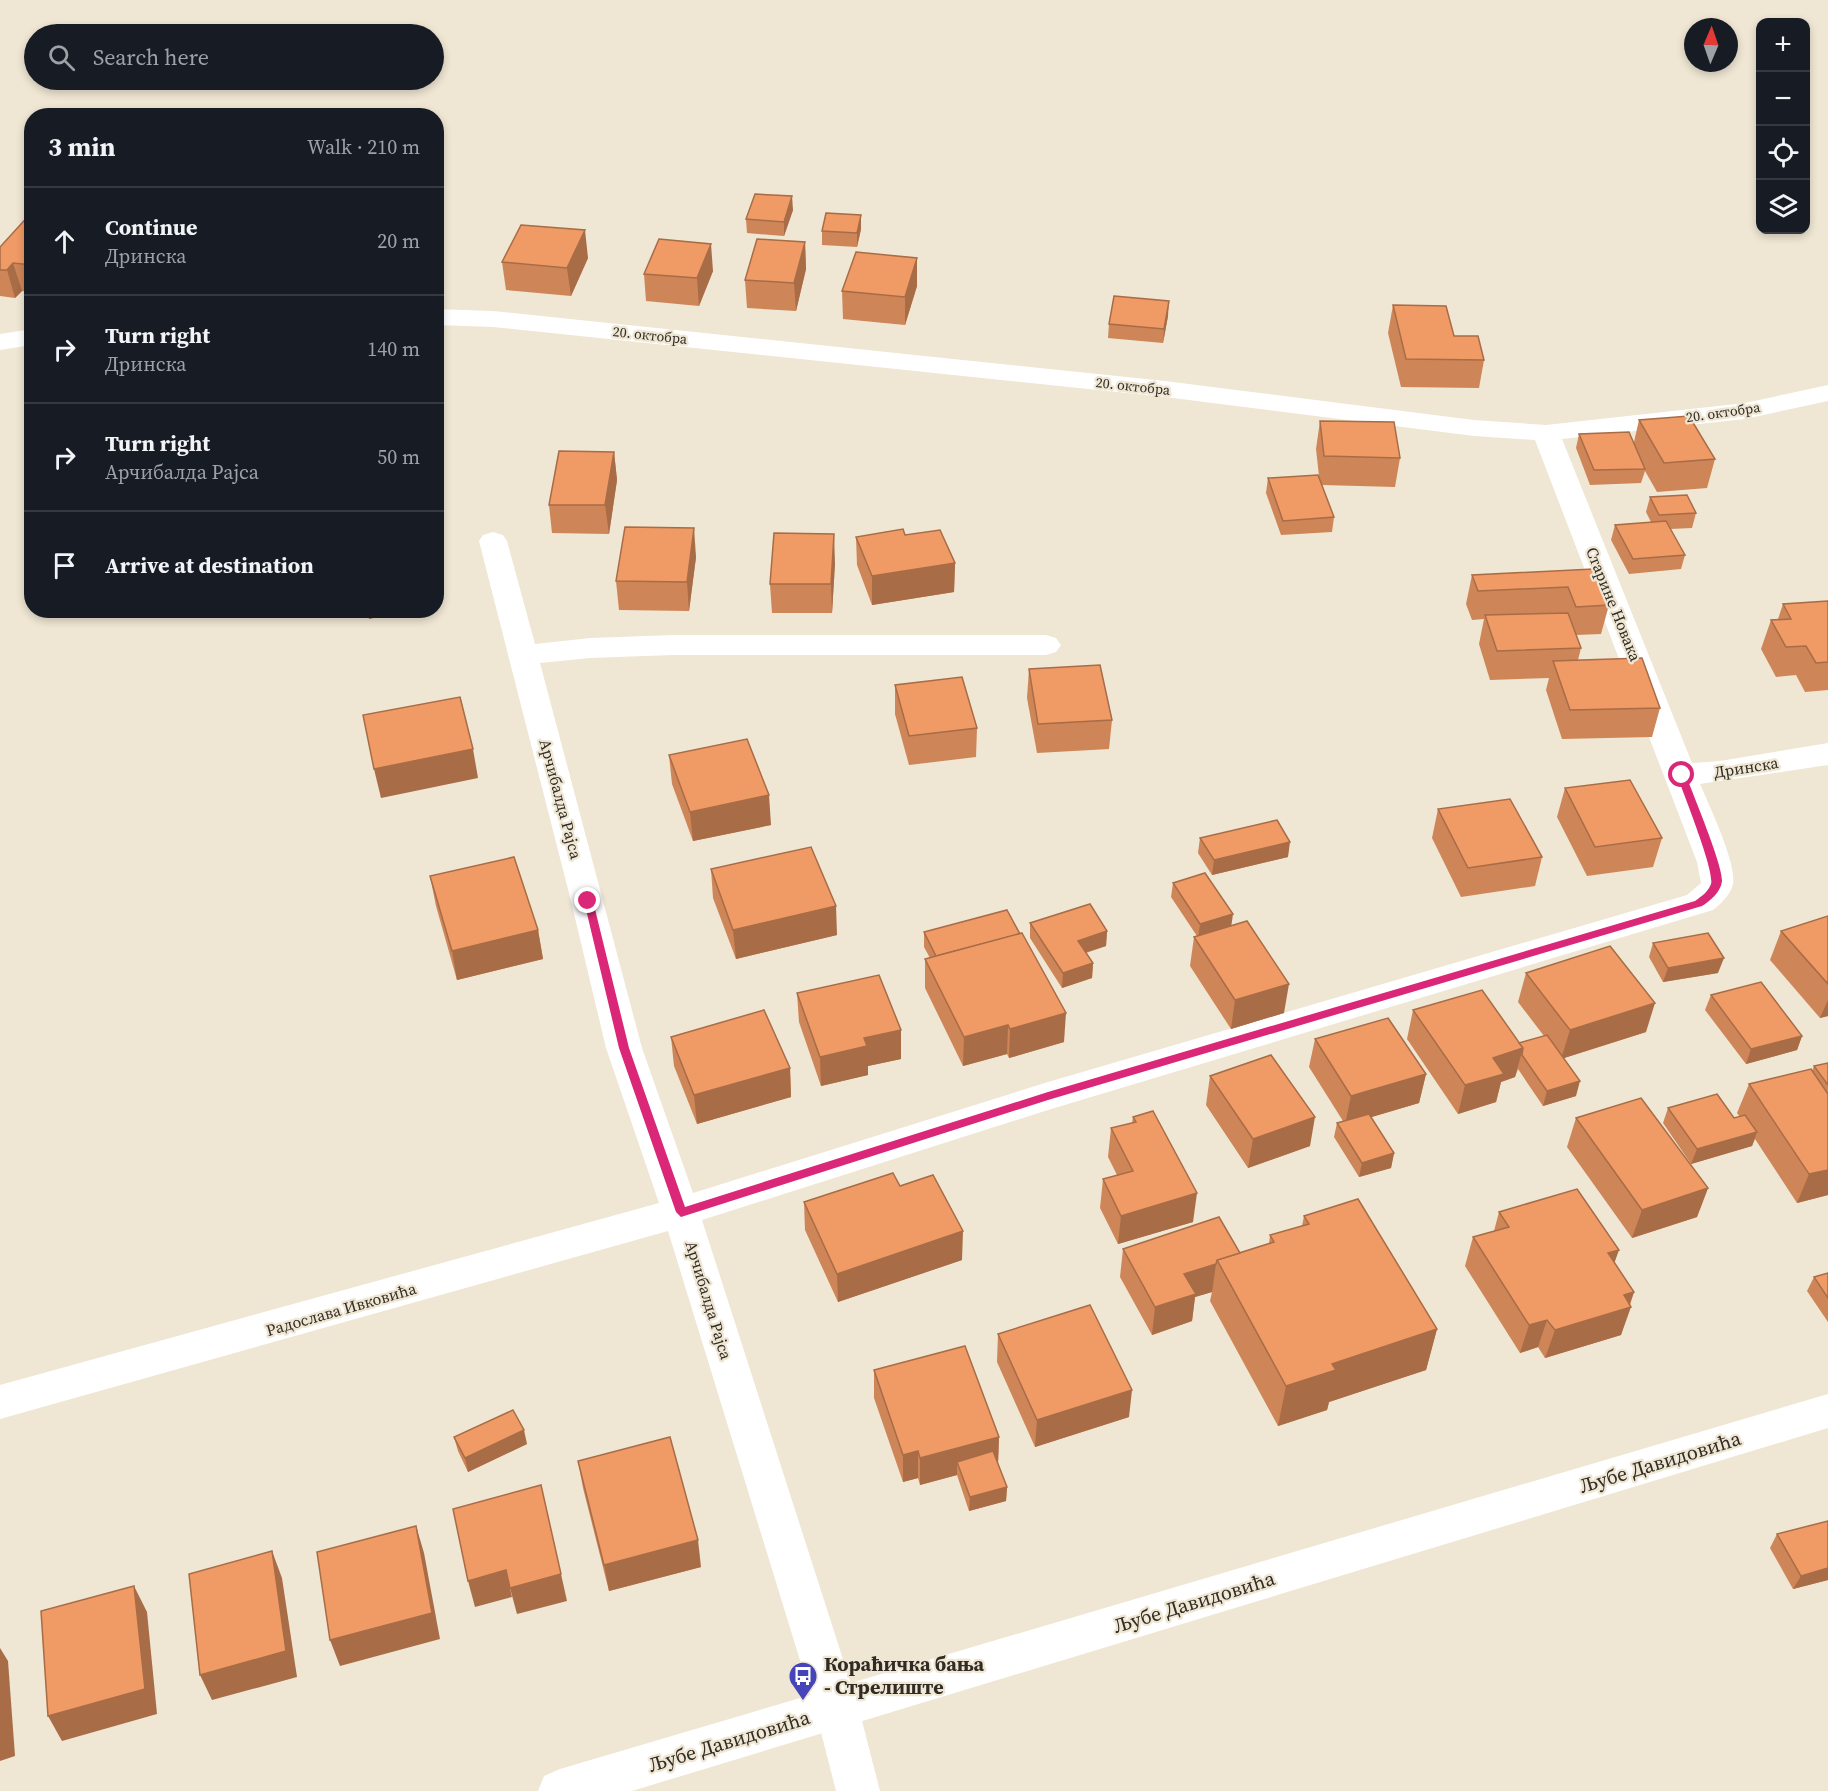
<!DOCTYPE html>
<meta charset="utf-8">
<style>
:root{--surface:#171b24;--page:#20242c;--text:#f1f3f6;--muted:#9ea1a6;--line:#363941}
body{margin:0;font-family:"Source Serif 4",serif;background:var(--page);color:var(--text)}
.controls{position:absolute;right:18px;top:18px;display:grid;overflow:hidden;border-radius:12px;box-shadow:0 3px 9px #0003}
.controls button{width:54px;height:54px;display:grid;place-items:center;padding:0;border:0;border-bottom:2px solid var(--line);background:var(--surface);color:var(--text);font:30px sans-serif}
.compass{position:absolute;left:1684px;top:18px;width:54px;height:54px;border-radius:50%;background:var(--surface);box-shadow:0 3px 9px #0003;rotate:2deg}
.stop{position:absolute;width:18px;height:18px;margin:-14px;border:4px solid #db2777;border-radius:50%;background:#fff}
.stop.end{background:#db2777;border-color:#fff;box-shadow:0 2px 6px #0008}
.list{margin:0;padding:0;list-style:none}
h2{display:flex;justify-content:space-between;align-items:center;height:78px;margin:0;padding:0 24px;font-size:26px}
h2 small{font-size:20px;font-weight:400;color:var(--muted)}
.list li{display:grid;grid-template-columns:39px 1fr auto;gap:18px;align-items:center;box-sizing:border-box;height:108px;padding:0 24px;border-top:2px solid var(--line)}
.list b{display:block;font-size:22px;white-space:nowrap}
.list p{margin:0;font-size:20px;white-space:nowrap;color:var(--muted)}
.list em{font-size:20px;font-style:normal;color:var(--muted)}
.icon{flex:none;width:33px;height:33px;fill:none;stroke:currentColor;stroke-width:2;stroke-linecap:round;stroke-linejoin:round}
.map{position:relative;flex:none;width:1828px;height:1791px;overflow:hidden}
.search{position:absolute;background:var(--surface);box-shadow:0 3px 9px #0003;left:24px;top:24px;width:420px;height:66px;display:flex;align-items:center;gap:15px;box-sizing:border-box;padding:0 21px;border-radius:33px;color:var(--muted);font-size:22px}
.panel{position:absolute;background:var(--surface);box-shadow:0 3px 9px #0003;left:24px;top:108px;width:420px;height:510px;border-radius:24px}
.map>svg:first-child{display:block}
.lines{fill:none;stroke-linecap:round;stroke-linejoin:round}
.minor{fill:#fff;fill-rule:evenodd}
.secondary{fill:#fff;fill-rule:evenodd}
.wall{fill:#ce8557}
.shaded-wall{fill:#a86c47}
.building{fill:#f09b65;stroke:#a86c47;stroke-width:1.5}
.route{fill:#db2777}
.labels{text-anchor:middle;stroke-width:4.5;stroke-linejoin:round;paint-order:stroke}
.far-street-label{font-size:14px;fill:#302c25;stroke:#efe6d3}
.street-label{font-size:16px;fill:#302c25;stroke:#efe6d3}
.near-street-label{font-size:20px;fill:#302c25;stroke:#efe6d3}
.near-poi-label{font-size:20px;font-weight:bold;fill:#302c25;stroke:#efe6d3;text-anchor:start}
</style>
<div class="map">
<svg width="1828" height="1791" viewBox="0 0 1828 1791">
<rect width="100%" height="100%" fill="#efe6d3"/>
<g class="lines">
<g class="minor">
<path d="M436,309L493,311L1165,381L1474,420L1546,425L1745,403L1828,385V401L1745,419L1562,439L1692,763L1720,761L1828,743V765L1700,784C1709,805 1737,864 1733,884C1731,894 1721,904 1713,910L1048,1110L702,1220L859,1709L880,1791H836L815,1709L668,1231L0,1419V1385L659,1203L606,1048L571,901L479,541L483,535L493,532L503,535L507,541L535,644L590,638L673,635H1046L1056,638L1061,645L1056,652L1046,655H673L590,658L540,663L642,1048L693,1193L1048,1082L1687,895L1701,883L1697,862L1535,440L1474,436L1165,397L493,327L436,325Z"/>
<path d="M32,329V345L0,350V334Z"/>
</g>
<path class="secondary" d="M1828,1394V1428L632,1791H538L544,1776L560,1769Z"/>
</g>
<g class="wall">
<path d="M793,210L784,236L747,233L746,219Z"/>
<path d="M32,212V292L22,291L15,298L0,296V247Z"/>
<path d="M861,229L857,247L822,245V231Z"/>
<path d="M805,242L806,269L796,311L747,308L745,280Z"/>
<path d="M588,258L571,296L506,290L502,262Z"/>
<path d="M917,258V286L905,325L843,319L842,291Z"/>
<path d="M713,271L699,306L646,301L644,274Z"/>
<path d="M1393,305L1484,360L1479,388L1401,387L1388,333Z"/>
<path d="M1168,316L1163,343L1108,338L1109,324Z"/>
<path d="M1639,420L1715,459L1707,488L1657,492L1645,471L1641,483L1590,485L1576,448L1579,434L1634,442Z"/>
<path d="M1320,421L1400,458L1395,487L1322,485L1334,517L1332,532L1281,535L1266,493L1268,478L1319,476L1316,449Z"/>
<path d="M614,452L617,480L609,534L552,533L549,505Z"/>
<path d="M1650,497L1696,513L1692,528L1670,529L1685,555L1681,569L1629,574L1611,540L1615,525L1651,522L1646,512Z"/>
<path d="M905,535L955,563L954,592L872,605L857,565L856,537Z"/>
<path d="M696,557L689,611L619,610L616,581Z"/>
<path d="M835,563L832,613H772L770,584Z"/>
<path d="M1593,569L1609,605L1601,634L1576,635L1581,648L1578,660L1660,708L1652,737L1562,739L1546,690L1549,678L1490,680L1479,644L1484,619L1472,620L1466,604L1472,575Z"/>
<path d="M1828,601V690L1805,692L1796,675L1776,677L1761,649L1771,620L1778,619L1783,604Z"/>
<path d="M1029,669L1112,720L1109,749L1037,753L1027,698Z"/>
<path d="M895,685L977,728L976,757L909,765L895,714Z"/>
<path d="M669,755L771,825L693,841L672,784Z"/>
<path d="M1565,788L1662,838L1653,867L1587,876L1557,817Z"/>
<path d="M1438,809L1542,857L1535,886L1461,897L1432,838Z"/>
<path d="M1200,838L1288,857L1212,875L1198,853Z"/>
<path d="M711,869L837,935L736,959L713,898Z"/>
<path d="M430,876L538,930L543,959L457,980L436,906Z"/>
<path d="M1173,883L1231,926L1284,1013L1231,1029L1190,966L1194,937L1197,936L1171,897Z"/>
<path d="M1828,916V1016L1820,1018L1770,960L1781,931Z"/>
<path d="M1030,923L1107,931L1106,946L1086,953L1093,963L1092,978L1062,988L1030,938Z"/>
<path d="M924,932L1064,1042L1009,1058L1007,1054L963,1066L925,988V959L930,958L924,947Z"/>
<path d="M1653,943L1718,973L1663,982L1649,957Z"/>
<path d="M1526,973L1646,1032L1564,1058L1576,1096L1543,1106L1518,1069L1515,1077L1501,1082L1496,1102L1458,1114L1407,1039L1413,1010L1519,1043L1544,1036L1518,1002Z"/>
<path d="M797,993L901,1059L868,1066V1075L821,1086L799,1022Z"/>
<path d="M1711,995L1802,1036L1797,1050L1746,1064L1705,1010Z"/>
<path d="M671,1037L790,1068L791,1097L697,1124L674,1066Z"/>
<path d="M1315,1039L1426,1074L1419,1103L1371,1117L1394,1153L1391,1168L1359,1177L1334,1137L1337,1123L1343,1121L1309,1067Z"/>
<path d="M1828,1063V1195L1797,1203L1755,1139L1752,1146L1691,1164L1663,1123L1668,1108L1734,1118L1740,1117L1737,1113L1749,1084L1812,1071L1814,1066Z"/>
<path d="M1210,1076L1310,1146L1248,1168L1206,1105Z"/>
<path d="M1133,1117L1193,1222L1118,1244L1100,1208L1103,1179L1117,1175L1108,1157L1111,1128L1132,1123Z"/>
<path d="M1576,1118L1708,1188L1697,1217L1632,1238L1567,1147Z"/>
<path d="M900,1186L962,1260L838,1302L805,1230L804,1202Z"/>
<path d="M1499,1212L1614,1262L1634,1292L1621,1335L1545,1358L1538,1347L1520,1353L1465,1266L1473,1237L1494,1231Z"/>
<path d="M1304,1216L1437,1329L1426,1370L1329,1402L1327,1410L1278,1426L1210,1301L1212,1292L1195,1297L1192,1321L1152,1335L1120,1277L1123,1249L1240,1253L1269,1244L1270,1235L1302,1226Z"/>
<path d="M1828,1273V1322L1807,1291L1814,1277Z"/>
<path d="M998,1334L1129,1417L1035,1447L997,1362Z"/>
<path d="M874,1370L999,1437L998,1464L1007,1487L1006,1501L969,1511L957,1475L920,1485L918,1478L903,1482L874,1398Z"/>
<path d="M454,1437L527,1444L468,1472L458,1451Z"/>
<path d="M578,1461L701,1567L609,1591L583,1488Z"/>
<path d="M1777,1534L1828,1580L1793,1589L1770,1548Z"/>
</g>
<g class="shaded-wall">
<path d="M792,196L793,210L784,236V222Z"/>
<path d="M861,215V229L857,247V233Z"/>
<path d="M585,230L588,258L571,296L567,268Z"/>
<path d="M805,242L806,269L796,311L794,283Z"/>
<path d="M711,244L713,271L699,306L697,278Z"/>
<path d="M917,258V286L905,325V297Z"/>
<path d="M13,263L22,291L15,298L7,270Z"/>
<path d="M1169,301L1168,316L1163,343L1164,329Z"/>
<path d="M614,452L617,480L609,534L605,505Z"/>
<path d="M694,528L696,557L689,611L687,582Z"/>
<path d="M834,534L835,563L832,613L831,584Z"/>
<path d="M955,563L954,592L872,605V576Z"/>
<path d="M436,587L440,605H436Z"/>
<path d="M367,610H410L369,619Z"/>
<path d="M473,749L478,778L381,798L374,769Z"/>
<path d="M769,795L771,825L693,841L690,812Z"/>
<path d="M1290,842L1288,857L1212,875L1214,860Z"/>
<path d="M836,906L837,935L736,959L733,930Z"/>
<path d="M1233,914L1231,928L1198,939L1200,924Z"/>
<path d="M538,930L543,959L457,980L452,951Z"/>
<path d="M1107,931L1106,946L1077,955L1078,941Z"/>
<path d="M1724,958L1718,973L1663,982L1668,968Z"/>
<path d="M1093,963L1092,978L1062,988L1063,973Z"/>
<path d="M1289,984L1284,1013L1231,1029L1235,1000Z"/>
<path d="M1828,1000V1016L1820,1018Z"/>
<path d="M1655,1003L1646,1032L1561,1059L1570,1030Z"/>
<path d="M1066,1013L1064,1042L1009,1058L1010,1029Z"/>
<path d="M1008,1025L1007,1054L963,1066L964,1037Z"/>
<path d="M901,1030V1059L868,1066V1075L821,1086L820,1057L864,1038Z"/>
<path d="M1802,1036L1797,1050L1746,1064L1751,1049Z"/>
<path d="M1523,1048L1515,1077L1501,1082L1496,1102L1458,1114L1465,1085L1493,1058Z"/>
<path d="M790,1068L791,1097L697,1124L694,1095Z"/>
<path d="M1426,1074L1419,1103L1345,1125L1351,1096Z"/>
<path d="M1580,1081L1576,1096L1543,1106L1547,1091Z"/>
<path d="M1315,1117L1310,1146L1248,1168L1253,1139Z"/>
<path d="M1757,1132L1752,1146L1691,1164L1697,1149Z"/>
<path d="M1394,1153L1391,1168L1359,1177L1362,1163Z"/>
<path d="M1828,1170V1195L1797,1203L1809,1174Z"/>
<path d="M1708,1188L1697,1217L1632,1238L1642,1210Z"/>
<path d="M1197,1193L1193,1222L1118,1244L1121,1216Z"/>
<path d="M963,1231L962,1260L838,1302L837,1274Z"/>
<path d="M1619,1250L1609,1278L1608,1253Z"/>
<path d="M1216,1264L1212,1292L1195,1297L1192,1321L1152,1335L1155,1307L1184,1274Z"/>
<path d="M1634,1292L1628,1308L1631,1307L1621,1335L1545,1358L1555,1330L1624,1295Z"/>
<path d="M1547,1320L1538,1347L1520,1353L1529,1325Z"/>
<path d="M1437,1329L1426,1370L1329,1402L1327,1410L1278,1426L1286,1386L1332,1364Z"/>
<path d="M1132,1390L1129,1417L1035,1447L1037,1420Z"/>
<path d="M524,1430L527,1444L468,1472L465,1458Z"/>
<path d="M999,1437L998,1464L957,1462V1475L920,1485V1458Z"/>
<path d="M918,1451V1478L903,1482V1455Z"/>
<path d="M1007,1487L1006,1501L969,1511L970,1497Z"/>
<path d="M416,1526L424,1553L440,1639L340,1666L330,1640Z"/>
<path d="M698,1540L701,1567L609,1591L604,1565Z"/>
<path d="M272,1551L282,1578L297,1677L212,1700L200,1675Z"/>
<path d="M1828,1568V1580L1793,1589L1801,1576Z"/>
<path d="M506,1570L512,1597L475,1607L468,1581Z"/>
<path d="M561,1574L567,1601L517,1614L510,1588Z"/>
<path d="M134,1586L147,1612L157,1714L62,1741L48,1716Z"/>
<path d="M0,1648L8,1661L15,1756L0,1761Z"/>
</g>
<g class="building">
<path d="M755,194L792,196L784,222L746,219Z"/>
<path d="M32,212V265L13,263L7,270H0V247Z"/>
<path d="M826,213L861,215L857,233L822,231Z"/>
<path d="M521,225L585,230L567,268L502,262Z"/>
<path d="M659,239L711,244L697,278L644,274Z"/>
<path d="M757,239L805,242L794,283L745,280Z"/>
<path d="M856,252L917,258L905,297L842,291Z"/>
<path d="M1114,296L1169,301L1164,329L1109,324Z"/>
<path d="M1393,305L1446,306L1454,336H1478L1484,360L1406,359Z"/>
<path d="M1689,416L1715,459L1664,463L1639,420Z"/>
<path d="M1320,421L1394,422L1400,458L1324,456Z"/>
<path d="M1629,432L1645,469L1594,470L1579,434Z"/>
<path d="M559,451L614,452L605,505H549Z"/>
<path d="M1318,475L1334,517L1283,521L1268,478Z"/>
<path d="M1687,495L1696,513L1659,515L1650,497Z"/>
<path d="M1666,521L1685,555L1633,559L1615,525Z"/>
<path d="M625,527L694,528L687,582L616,581Z"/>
<path d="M903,529L905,535L940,530L955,563L872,576L856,537Z"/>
<path d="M774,533L834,534L831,584H770Z"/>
<path d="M1593,569L1609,605L1576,607L1568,587L1478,591L1472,575Z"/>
<path d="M1828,601V662L1816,663L1806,646L1786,647L1771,620L1791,619L1783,604Z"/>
<path d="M1568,613L1581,648L1497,651L1485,615Z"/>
<path d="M1642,658L1660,708L1570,710L1553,661Z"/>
<path d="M1100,665L1112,720L1038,724L1029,669Z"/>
<path d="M962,677L977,728L909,736L895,685Z"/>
<path d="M460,697L473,749L374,769L363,715Z"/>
<path d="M747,739L769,795L690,812L669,755Z"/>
<path d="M1630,780L1662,838L1595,847L1565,788Z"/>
<path d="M1510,799L1542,857L1468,868L1438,809Z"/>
<path d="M1277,820L1290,842L1214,860L1200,838Z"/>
<path d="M811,847L836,906L733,930L711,869Z"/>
<path d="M514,857L538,930L452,951L430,876Z"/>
<path d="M1205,873L1233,914L1200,924L1173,883Z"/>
<path d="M1090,904L1107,931L1078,941L1093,963L1063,973L1030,923Z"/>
<path d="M1007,910L1020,934L936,956L924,932Z"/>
<path d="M1828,916V984L1781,931Z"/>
<path d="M1247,921L1289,984L1235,1000L1194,937Z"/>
<path d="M1022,933L1066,1013L1010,1029L1008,1025L964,1037L925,959Z"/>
<path d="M1708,933L1724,958L1668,968L1653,943Z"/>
<path d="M1610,946L1655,1003L1570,1030L1526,973Z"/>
<path d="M879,975L901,1030L864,1038L867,1046L820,1057L797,993Z"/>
<path d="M1761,982L1802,1036L1751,1049L1711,995Z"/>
<path d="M1482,990L1523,1048L1493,1058L1504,1074L1465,1085L1413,1010Z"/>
<path d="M764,1010L790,1068L694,1095L671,1037Z"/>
<path d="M1388,1018L1426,1074L1351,1096L1315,1039Z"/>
<path d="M1547,1035L1580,1081L1547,1091L1522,1055L1523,1048L1519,1043Z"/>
<path d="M1271,1055L1315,1117L1253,1139L1210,1076Z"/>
<path d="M1828,1063V1085L1814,1066Z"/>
<path d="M1811,1069L1828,1094V1170L1809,1174L1749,1084Z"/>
<path d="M1717,1094L1734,1118L1745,1115L1757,1132L1697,1149L1668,1108Z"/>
<path d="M1641,1098L1708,1188L1642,1210L1576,1118Z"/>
<path d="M1153,1111L1197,1193L1121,1216L1103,1179L1133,1171L1111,1128L1136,1122L1133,1117Z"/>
<path d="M1369,1114L1394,1153L1362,1163L1337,1123Z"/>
<path d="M893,1173L900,1186L933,1175L963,1231L837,1274L804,1202Z"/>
<path d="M1577,1189L1619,1250L1608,1253L1634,1292L1624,1295L1631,1307L1555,1330L1547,1320L1529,1325L1473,1237L1509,1227L1499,1212Z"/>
<path d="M1358,1199L1437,1329L1332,1364L1336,1370L1286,1386L1217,1260L1274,1242L1270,1235L1309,1224L1304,1216Z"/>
<path d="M1219,1217L1240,1253L1217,1260L1216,1264L1184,1274L1196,1294L1155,1307L1123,1249Z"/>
<path d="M1828,1273V1298L1814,1277Z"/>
<path d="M1090,1305L1132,1390L1037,1420L998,1334Z"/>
<path d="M965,1346L999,1437L920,1458L918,1451L903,1455L874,1370Z"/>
<path d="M513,1410L524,1430L465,1458L454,1437Z"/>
<path d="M670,1437L698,1540L604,1565L578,1461Z"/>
<path d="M993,1451L1007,1487L970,1497L957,1462Z"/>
<path d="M541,1485L561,1574L510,1588L506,1570L468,1581L453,1509Z"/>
<path d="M1828,1521V1568L1801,1576L1777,1534Z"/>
<path d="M416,1526L432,1613L330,1640L317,1552Z"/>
<path d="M272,1551L286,1651L200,1675L189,1574Z"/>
<path d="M134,1586L145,1689L48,1716L41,1611Z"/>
</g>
<path class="route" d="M1682,772L1686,775C1693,795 1723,865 1722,881C1721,892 1710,901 1702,906L1048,1100L681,1217L676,1212L619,1048L584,901L588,898L593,901L629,1048L685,1207L1048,1092L1695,901C1702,896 1708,892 1711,884C1715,871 1683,793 1677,775Z"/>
<defs>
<g id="bus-pin" transform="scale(1.5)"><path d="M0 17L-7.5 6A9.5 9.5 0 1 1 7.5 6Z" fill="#4544b9" stroke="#efe6d3"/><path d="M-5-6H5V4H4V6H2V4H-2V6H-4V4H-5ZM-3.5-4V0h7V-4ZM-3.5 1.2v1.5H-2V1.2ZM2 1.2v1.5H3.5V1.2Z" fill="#fff"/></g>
</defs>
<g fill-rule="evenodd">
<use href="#bus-pin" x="803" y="1676"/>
</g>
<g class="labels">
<g class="far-street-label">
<text transform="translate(650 335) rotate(6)" y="5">20. октобра</text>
<text transform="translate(1133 386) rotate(6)" y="5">20. октобра</text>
<text transform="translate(1723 412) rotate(-8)" y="5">20. октобра</text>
</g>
<g class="street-label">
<text transform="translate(1614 604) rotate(68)" y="6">Старине Новака</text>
<text transform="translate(1746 767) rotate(-9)" y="6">Дринска</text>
<text transform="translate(561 799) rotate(75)" y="6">Арчибалда Рајса</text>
<text transform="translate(709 1300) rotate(73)" y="6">Арчибалда Рајса</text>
<text transform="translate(341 1309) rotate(-16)" y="6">Радослава Ивковића</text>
</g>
<g class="near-street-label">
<text transform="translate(1660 1462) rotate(-17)" y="7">Љубе Давидовића</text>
<text transform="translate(1194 1602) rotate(-17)" y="7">Љубе Давидовића</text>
<text transform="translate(729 1741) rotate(-17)" y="7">Љубе Давидовића</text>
</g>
<g class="near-poi-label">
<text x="824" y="1671">Кораћичка бања<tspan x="824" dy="23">- Стрелиште</tspan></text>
</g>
</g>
</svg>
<div class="controls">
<button>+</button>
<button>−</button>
<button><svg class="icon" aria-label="locate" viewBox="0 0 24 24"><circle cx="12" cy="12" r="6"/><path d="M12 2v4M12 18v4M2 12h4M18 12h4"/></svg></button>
<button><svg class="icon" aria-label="layers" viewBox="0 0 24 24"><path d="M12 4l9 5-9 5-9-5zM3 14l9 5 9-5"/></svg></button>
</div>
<svg class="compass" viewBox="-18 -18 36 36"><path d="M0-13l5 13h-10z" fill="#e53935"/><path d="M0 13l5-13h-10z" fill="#9ea1a6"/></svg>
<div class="stop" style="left:1682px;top:775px"></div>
<div class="stop end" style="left:588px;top:901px"></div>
<div class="search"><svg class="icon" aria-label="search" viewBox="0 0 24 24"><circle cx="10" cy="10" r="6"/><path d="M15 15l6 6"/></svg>Search here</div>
<section class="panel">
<h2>3 min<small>Walk · 210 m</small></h2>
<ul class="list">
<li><svg class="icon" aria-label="ahead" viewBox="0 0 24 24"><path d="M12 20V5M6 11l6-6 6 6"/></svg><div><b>Continue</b><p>Дринска</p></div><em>20 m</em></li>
<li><svg class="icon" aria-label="right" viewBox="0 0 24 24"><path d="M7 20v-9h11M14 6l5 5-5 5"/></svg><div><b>Turn right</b><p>Дринска</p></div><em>140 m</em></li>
<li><svg class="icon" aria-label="right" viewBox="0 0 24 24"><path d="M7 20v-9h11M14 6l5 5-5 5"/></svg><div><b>Turn right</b><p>Арчибалда Рајса</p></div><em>50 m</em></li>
<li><svg class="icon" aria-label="arrive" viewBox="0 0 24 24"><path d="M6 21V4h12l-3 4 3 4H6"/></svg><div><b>Arrive at destination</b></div></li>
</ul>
</section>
</div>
